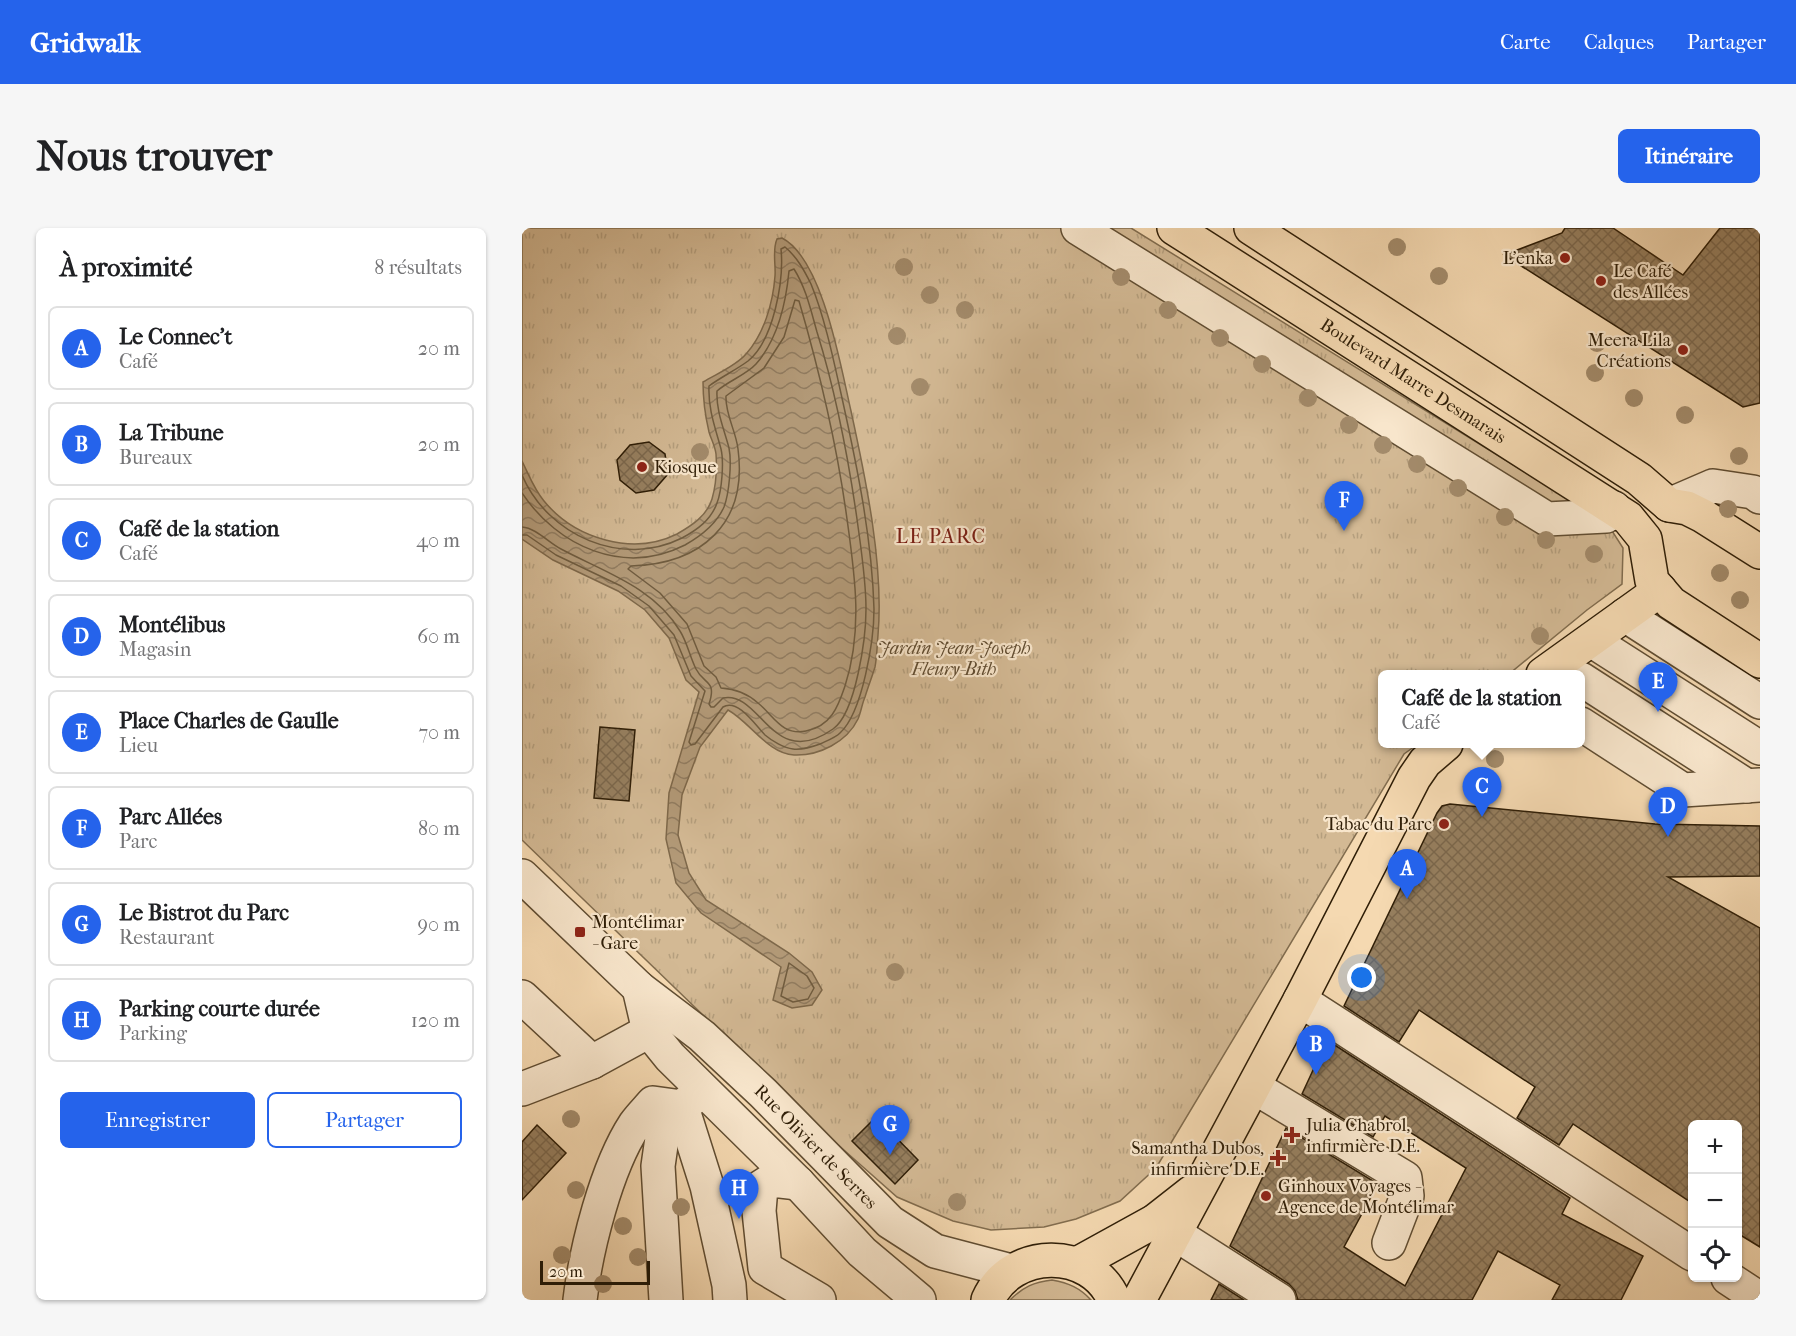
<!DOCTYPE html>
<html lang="fr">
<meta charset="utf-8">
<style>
:root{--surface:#fff;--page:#f6f6f6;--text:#202124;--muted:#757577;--line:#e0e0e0;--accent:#2563eb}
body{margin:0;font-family:"IM FELL French Canon",serif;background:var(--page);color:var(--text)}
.controls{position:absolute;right:18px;bottom:18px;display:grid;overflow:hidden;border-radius:9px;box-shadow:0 2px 4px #0004}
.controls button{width:54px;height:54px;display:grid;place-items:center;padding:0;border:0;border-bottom:2px solid var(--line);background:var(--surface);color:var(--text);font:30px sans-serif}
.scale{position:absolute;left:18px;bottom:15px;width:110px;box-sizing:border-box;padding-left:6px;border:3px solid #2f1e07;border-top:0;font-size:16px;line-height:21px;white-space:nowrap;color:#2f1e07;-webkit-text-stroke:4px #f8e6cc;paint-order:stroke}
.you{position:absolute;left:840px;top:750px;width:21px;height:21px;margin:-15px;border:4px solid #fff;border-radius:50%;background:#1a73e8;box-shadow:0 0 0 9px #1a73e833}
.badge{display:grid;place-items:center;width:39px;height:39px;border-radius:50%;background:var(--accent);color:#fff;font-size:20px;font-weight:700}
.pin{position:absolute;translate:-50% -50px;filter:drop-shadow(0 2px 3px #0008)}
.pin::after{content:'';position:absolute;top:32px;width:21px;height:18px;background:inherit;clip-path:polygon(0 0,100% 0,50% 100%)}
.popup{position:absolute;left:856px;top:442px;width:207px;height:78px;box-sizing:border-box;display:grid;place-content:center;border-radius:9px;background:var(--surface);filter:drop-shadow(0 2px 4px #0005);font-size:20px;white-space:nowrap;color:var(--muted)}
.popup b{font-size:22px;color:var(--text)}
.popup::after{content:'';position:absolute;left:50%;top:100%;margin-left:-12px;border:12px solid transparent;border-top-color:var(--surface)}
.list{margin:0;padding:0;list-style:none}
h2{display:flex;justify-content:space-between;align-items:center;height:78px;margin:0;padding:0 24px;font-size:26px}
h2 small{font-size:20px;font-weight:400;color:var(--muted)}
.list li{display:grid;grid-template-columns:39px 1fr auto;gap:18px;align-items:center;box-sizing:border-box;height:84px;margin:0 12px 12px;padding:0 12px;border:2px solid var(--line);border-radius:9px}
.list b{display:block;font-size:22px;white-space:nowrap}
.list p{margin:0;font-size:20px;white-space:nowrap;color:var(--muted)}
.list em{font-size:20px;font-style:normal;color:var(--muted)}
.actions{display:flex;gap:12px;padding:18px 24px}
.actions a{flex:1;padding:14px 0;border:2px solid var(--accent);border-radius:9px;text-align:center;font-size:21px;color:var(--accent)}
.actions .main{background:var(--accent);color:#fff}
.icon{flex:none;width:33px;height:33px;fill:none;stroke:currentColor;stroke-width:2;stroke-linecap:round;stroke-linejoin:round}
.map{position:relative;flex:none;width:1238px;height:1072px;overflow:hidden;border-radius:9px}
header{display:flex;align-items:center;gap:36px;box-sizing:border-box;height:84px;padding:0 30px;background:var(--accent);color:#fff}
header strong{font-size:28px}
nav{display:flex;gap:33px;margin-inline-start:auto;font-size:21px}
.intro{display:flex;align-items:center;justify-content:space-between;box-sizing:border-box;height:144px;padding:0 36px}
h1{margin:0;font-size:42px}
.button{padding:15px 27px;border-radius:9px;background:var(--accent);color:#fff;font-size:21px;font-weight:700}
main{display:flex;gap:36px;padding:0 36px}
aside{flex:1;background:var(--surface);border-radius:9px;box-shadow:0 2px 4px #0004}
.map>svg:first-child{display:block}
.green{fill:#d3b994;stroke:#816c4e;stroke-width:1.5}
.park{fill:url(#park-tufts);stroke:#816c4e;stroke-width:1.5}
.water{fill:url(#water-waves);stroke:#7e684a;stroke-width:1.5}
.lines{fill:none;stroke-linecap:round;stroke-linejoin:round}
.shore{stroke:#705c3f;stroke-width:1.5}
.building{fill:url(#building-cross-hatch);stroke:#2f1e07;stroke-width:1.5}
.minor-casing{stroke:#604d32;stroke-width:36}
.major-casing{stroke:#2f1e07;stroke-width:36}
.minor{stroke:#f8e6cc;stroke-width:33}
.major{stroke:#f5d9b1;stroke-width:33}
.tree{fill:#a38b6b}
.poi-dot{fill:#8f2418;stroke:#f8e6cc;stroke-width:2}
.labels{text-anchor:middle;stroke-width:4.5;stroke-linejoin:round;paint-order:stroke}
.poi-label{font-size:18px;fill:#2f1e07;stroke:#f8e6cc;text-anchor:start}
.street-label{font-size:18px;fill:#2f1e07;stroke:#f8e6cc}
.park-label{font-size:18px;font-style:italic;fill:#604c31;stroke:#f8e6cc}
.neighbourhood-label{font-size:20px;letter-spacing:1.5px;fill:#7a1f14;stroke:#f8e6cc}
</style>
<header>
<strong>Gridwalk</strong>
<nav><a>Carte</a><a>Calques</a><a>Partager</a></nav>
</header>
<div class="intro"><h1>Nous trouver</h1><a class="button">Itinéraire</a></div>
<main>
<aside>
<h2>À proximité<small>8 résultats</small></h2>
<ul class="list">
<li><span class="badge">A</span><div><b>Le Connec't</b><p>Café</p></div><em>20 m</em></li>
<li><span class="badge">B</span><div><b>La Tribune</b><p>Bureaux</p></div><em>20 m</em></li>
<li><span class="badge">C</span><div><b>Café de la station</b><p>Café</p></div><em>40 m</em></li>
<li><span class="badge">D</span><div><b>Montélibus</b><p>Magasin</p></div><em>60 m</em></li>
<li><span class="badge">E</span><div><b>Place Charles de Gaulle</b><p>Lieu</p></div><em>70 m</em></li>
<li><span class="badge">F</span><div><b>Parc Allées</b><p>Parc</p></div><em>80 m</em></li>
<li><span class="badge">G</span><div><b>Le Bistrot du Parc</b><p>Restaurant</p></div><em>90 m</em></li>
<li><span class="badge">H</span><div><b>Parking courte durée</b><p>Parking</p></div><em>120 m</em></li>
</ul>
<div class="actions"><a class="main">Enregistrer</a><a>Partager</a></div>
</aside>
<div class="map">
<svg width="1238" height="1072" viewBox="0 0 1238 1072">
<defs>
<pattern id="park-tufts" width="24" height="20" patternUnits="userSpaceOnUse" patternTransform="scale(1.5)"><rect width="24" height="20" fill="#d3b994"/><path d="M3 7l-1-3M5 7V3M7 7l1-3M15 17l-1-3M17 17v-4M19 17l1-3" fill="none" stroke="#b59f7e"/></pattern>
<pattern id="water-waves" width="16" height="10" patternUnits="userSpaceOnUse" patternTransform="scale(1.5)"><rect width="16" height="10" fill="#b29977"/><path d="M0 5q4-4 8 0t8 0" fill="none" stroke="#917c60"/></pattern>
<pattern id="building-cross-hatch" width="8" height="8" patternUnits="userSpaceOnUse" patternTransform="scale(1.5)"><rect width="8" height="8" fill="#967f5f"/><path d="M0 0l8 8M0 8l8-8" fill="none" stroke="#7b674c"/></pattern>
</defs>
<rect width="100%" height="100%" fill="#f5d9b1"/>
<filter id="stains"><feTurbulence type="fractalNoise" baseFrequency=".00333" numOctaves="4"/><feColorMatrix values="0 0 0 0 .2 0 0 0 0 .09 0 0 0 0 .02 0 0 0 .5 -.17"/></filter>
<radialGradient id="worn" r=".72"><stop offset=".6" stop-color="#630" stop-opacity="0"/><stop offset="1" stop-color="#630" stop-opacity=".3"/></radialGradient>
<path class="green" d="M530,1052C547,1055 558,1060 569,1072H488C501,1059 512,1054 530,1052Z"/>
<path class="park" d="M0,0H609L1085,295L1101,320L1100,356L1065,382L987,446H861V516H896L882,526L634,940L598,973L554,991L522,999L469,1002L431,993L375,969L306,908L0,612Z"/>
<path class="water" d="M260,10C301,31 319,140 329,183C344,252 362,338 356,407C355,418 355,429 353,439C350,449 346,459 343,469C340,476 339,484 336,491C325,514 297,528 272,527C246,526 228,494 206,482L178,519L160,567L156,607L167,645L184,672L267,725L290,744L300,762L290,777L270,780L251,772L259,739L179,685L154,655L144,611L147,565L177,464L164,452L147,410L123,382L96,363L31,332L0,311V233C7,247 12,261 22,273C53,311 111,328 155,306C169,298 185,288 190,271C194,257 195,240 194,226C193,218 189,211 187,204C183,187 181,172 181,154C194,146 214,138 224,126C242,106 251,75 253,48C254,37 250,22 255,11Z"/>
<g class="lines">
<g class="shore">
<path d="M273,72L277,73C298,145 315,217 325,291C333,348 341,402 323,458C316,479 309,498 284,503C260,508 252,488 236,475C225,465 214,461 199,460L194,449L182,438L165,396L138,365L106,341L109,338C179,336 226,296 216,221C214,203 203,186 204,168L242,140L262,109Z"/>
<path d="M0,247C26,308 100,340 160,310C175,302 189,292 195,275C200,262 202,234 199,221C193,199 186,181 187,158C199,149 214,142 226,133C252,112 262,52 259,21L263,19C275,29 282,42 289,56C303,90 312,134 320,170C335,238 350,310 352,381C352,411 341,484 318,505C313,510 304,513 298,516C290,519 280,522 271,521C262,520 250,513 243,507C234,498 216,470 201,479L173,516L169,517L167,514L183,463L169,448L152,407L127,378L99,358L34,327L5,307H0"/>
<path d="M0,265C36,319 102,348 163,317C179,308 194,297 202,279C207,266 210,235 207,220C202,201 194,183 195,163C206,153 224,147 234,136C256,111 264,75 267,43L272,41C284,60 289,83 295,104C314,165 326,228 335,291C339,321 344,351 344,381C344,409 334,485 311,501C250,544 239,462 201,470L192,479H189L187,476C195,452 182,457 174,441C168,429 165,414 158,403C132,359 82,344 39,321C27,315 14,300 0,299"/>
<path d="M267,735L285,748L292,760L286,771L271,774L259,768Z"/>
</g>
</g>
<g class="building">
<path d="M1043,0H1091L1161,47L1198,0H1238V175L1221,179L982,27L1040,5Z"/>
<path d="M127,214L143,226L146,246L132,262L114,265L98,252L95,232L108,217Z"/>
<path d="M78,499L113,502L107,573L72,570Z"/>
<path d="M928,576L1133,596L1238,598V648L1146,649L1238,700V1019L1215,1005V897H1170V975L1051,896L1037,917L995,890L1013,859L897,782L877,814L822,778L915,585L920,578Z"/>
<path d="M805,812L1048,970L1040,986L1121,1028L1099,1072H1030L1038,1057L976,1023L950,1072H776L773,1063L767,1056L708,1018L764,900L856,956L822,1019L883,1058L944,940L863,888L851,909L780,866Z"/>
<path d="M354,889L396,932L373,956L330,913Z"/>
<path d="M15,897L44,925L0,972V914Z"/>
<path d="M697,1056L722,1072H689Z"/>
</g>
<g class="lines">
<g class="minor-casing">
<g id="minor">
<path d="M556,0L1025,291L1084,288L1092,280"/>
<path d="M1147,277L1191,258L1231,264L1238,269"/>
<path d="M1103,387L1238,474"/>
<path d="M1069,412L1238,520"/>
<path d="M1059,451L1225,558"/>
<path d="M1059,496L1161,562L1238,557"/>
<path id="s1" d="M0,648L117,760L180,808L241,865L368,994L413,1023L489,1043"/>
<path d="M117,760L127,803L148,829L276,955L340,1024L397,1072"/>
<path d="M0,769L70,834"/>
<path d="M778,772L1170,1026"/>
<path d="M732,859L883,950L885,968L867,1015"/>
<path d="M0,861L70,834L127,803"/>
<path d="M172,869L160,879L185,958L207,1057L208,1072"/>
<path d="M276,955L250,952L239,959L237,983L243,1040L297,1072"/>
<path d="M633,993L757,1072"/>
<path d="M1206,1050L1238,1071"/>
<path d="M58,1072C64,1021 84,940 113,896C118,889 125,882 131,875L160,879L141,903L136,938L144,1072"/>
</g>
</g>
<g class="major-casing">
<g id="major">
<path id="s2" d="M652,0L1106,290L1123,311L1130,353L1149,375L1238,433"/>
<path d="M729,0L1117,251L1147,277L1165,280L1181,288L1238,324"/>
<path d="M1021,446L1138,362"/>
<path d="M555,1036L633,993L670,964"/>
<path d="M466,1072C489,1020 569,1018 592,1072"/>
<path d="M617,1072L778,772L892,550L903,534L924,516"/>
</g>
</g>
<use href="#minor" class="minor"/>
<use href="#major" class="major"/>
</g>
<g class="tree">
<circle cx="875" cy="19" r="9"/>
<circle cx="382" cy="39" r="9"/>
<circle cx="917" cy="48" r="9"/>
<circle cx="599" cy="49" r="9"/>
<circle cx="408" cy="67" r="9"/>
<circle cx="443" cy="82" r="9"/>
<circle cx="646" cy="82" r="9"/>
<circle cx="375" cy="108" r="9"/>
<circle cx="698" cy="110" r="9"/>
<circle cx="1075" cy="115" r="9"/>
<circle cx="740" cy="136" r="9"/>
<circle cx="1073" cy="145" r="9"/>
<circle cx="398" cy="159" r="9"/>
<circle cx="786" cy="170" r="9"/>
<circle cx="1112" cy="170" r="9"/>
<circle cx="1163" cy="187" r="9"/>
<circle cx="827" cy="197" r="9"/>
<circle cx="861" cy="217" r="9"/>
<circle cx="178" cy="224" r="9"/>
<circle cx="1217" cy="228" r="9"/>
<circle cx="895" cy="236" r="9"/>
<circle cx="936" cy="260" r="9"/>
<circle cx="1206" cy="281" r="9"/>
<circle cx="983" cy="289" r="9"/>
<circle cx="1024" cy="312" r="9"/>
<circle cx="1072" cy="326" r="9"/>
<circle cx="1198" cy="345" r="9"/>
<circle cx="1218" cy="372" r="9"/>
<circle cx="1018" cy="408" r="9"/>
<circle cx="973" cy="531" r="9"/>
<circle cx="373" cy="744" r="9"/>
<circle cx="49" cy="891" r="9"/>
<circle cx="54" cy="962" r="9"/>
<circle cx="435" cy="974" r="9"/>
<circle cx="159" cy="979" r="9"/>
<circle cx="101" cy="998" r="9"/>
<circle cx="40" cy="1027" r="9"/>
<circle cx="116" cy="1029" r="9"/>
<circle cx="81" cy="1056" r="9"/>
</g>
<g class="poi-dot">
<circle cx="1043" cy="30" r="6"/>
<circle cx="1079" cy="53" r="6"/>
<circle cx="1161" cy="122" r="6"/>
<circle cx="120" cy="239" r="6"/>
<circle cx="922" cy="596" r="6"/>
<rect x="52" y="698" width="12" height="12" rx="3"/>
<path d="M767 898h6v6h6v6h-6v6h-6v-6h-6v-6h6z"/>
<path d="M753 921h6v6h6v6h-6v6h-6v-6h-6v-6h6z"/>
<circle cx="744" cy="968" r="6"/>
</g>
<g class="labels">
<g class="poi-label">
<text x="1031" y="36" text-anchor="end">L'enka</text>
<text x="1091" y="49">Le Café<tspan x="1091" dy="21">des Allées</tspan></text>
<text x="1149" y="118" text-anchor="end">Meera Lila<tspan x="1149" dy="21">Créations</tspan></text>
<text x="132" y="245">Kiosque</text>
<text x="910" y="602" text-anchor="end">Tabac du Parc</text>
<text x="70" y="700">Montélimar<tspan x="70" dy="21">- Gare</tspan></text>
<text x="784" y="903">Julia Chabrol,<tspan x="784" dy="21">infirmière D.E.</tspan></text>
<text x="742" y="926" text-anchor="end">Samantha Dubos,<tspan x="742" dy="21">infirmière D.E.</tspan></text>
<text x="756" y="964">Ginhoux Voyages -<tspan x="756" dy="21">Agence de Montélimar</tspan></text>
</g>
<g class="street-label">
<text dy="6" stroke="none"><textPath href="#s2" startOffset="284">Boulevard Marre Desmarais</textPath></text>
<text dy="6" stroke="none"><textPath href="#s1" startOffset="400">Rue Olivier de Serres</textPath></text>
</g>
<g class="park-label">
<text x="432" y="426">Jardin Jean-Joseph<tspan x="432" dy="21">Fleury-Bith</tspan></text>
</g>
<g class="neighbourhood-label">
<text x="419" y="315">LE PARC</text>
</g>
</g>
<rect width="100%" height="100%" filter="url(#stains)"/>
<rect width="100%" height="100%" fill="url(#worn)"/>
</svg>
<div class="controls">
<button>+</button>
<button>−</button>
<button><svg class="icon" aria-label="locate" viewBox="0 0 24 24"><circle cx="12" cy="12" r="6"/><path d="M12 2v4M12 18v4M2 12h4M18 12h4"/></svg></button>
</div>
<div class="scale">20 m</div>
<div class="you"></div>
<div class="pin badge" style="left:885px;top:671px">A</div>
<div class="pin badge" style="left:794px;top:847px">B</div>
<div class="pin badge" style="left:960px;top:589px">C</div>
<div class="popup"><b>Café de la station</b>Café</div>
<div class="pin badge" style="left:1146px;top:609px">D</div>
<div class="pin badge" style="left:1136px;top:484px">E</div>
<div class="pin badge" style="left:822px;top:303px">F</div>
<div class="pin badge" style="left:368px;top:927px">G</div>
<div class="pin badge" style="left:217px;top:991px">H</div>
</div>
</main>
